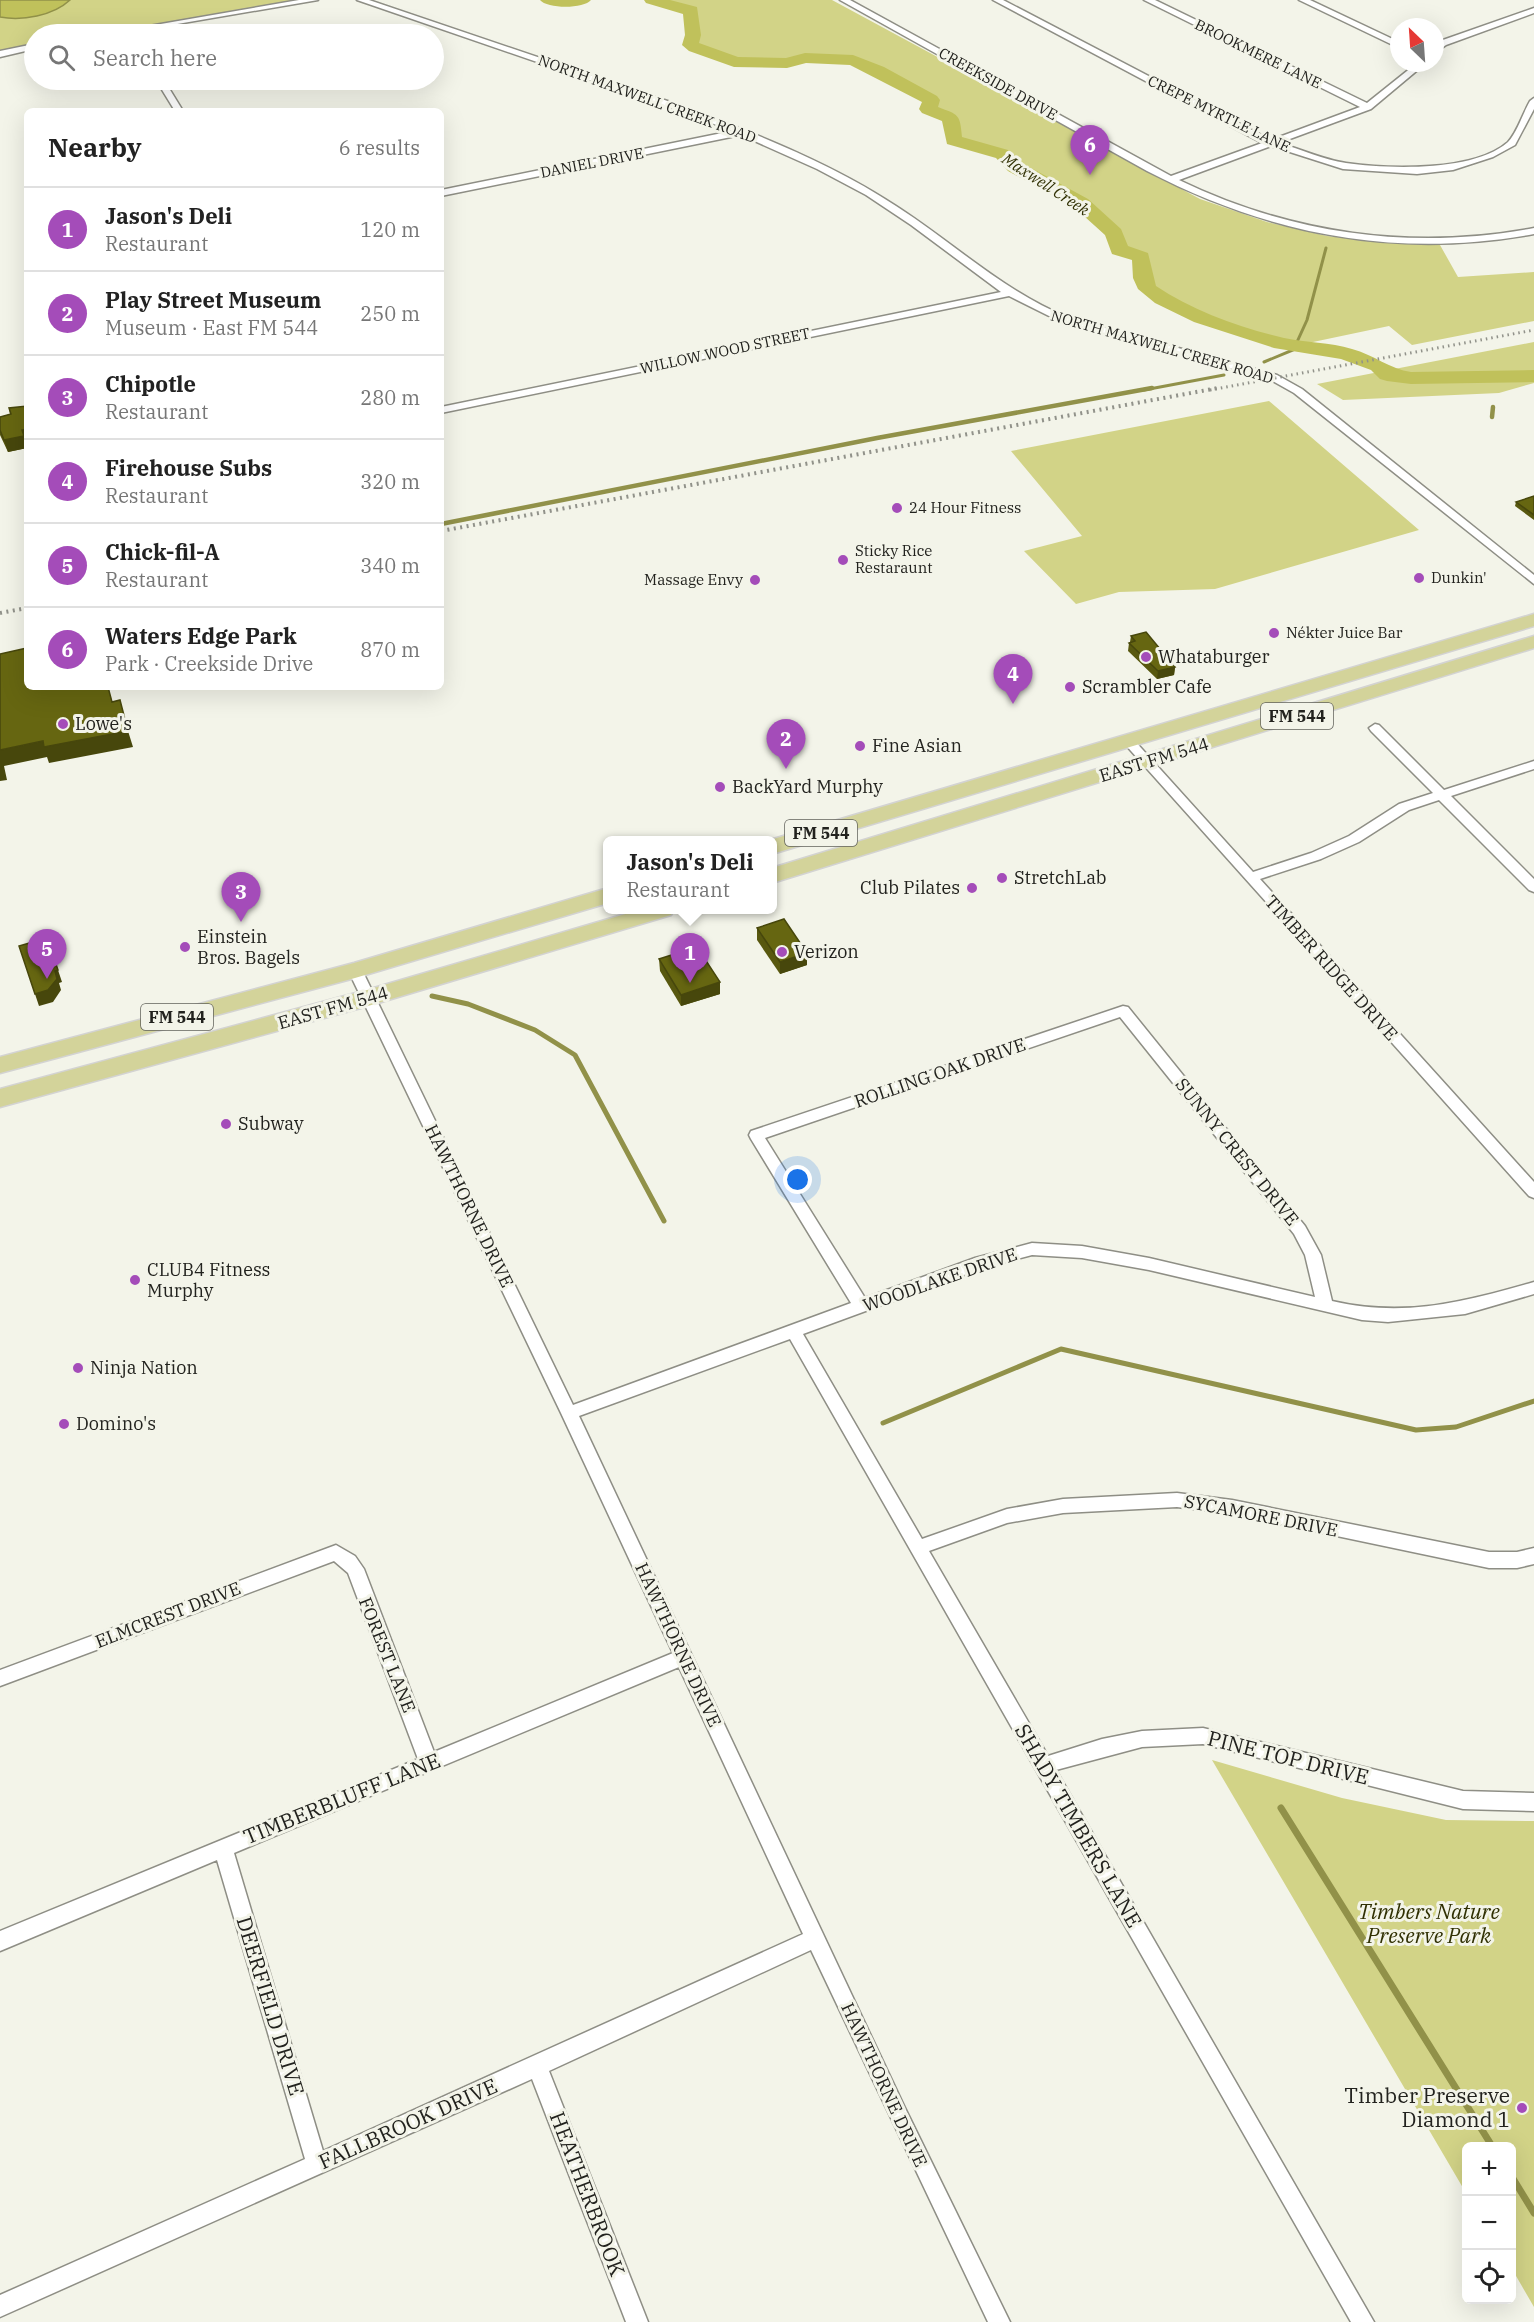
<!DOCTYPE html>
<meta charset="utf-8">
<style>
:root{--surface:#fff;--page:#f2f2f2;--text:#222;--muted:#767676;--line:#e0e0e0;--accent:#a44cb9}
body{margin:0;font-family:"IBM Plex Serif",serif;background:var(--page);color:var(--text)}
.controls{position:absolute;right:18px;bottom:18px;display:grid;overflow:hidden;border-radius:9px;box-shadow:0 6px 24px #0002}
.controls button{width:54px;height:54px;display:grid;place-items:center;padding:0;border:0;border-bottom:2px solid var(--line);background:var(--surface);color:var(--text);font:30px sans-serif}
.compass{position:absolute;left:1390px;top:18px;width:54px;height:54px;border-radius:50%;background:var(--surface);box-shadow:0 6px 24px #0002;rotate:335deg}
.you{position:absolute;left:798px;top:1180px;width:21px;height:21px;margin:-15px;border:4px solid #fff;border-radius:50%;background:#1a73e8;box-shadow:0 0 0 9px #1a73e833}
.badge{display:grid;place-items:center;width:39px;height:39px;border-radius:50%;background:var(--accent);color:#fff;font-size:20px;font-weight:700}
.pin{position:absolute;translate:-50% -50px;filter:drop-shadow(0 2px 3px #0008)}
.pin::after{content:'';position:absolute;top:32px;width:21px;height:18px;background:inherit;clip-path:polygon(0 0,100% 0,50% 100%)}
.popup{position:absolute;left:603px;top:836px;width:174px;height:78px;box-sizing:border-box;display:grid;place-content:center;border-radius:9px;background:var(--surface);filter:drop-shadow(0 2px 4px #0005);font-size:20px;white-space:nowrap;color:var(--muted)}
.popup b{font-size:22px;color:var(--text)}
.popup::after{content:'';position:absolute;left:50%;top:100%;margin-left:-12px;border:12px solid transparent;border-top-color:var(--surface)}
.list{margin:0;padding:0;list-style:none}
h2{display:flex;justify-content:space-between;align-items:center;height:78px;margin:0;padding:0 24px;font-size:26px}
h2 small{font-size:20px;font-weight:400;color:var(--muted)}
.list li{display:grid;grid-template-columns:39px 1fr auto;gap:18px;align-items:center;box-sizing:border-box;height:84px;padding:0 24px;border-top:2px solid var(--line)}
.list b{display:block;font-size:22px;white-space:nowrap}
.list p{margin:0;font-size:20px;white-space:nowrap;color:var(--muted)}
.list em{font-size:20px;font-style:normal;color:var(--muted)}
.icon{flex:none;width:33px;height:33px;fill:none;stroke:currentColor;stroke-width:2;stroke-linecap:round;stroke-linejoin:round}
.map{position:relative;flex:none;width:1534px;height:2322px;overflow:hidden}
.search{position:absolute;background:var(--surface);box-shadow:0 6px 24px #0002;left:24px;top:24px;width:420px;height:66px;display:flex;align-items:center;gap:15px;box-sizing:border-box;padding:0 21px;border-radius:33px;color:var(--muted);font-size:22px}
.panel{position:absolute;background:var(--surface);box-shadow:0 6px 24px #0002;left:24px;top:108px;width:420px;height:582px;border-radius:9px}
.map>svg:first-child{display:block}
.green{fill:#d2d387}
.water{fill:#c0c15b;stroke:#919149;stroke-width:1.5}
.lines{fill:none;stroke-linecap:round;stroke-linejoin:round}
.stream-far3{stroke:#919149;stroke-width:3}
.stream-far2{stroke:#919149;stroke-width:4.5}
.stream-far1{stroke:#919149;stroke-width:5}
.stream{stroke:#919149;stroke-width:7}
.river{fill:#c0c15b;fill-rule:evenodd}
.street-casing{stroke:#8e8e85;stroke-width:3}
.primary-casing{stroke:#d3d3d2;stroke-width:3}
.street{fill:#fff;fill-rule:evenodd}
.primary{fill:#d3d39a;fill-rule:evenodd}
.rail-far1{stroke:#91928a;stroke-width:3;stroke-dasharray:1.5 4;stroke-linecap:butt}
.rail{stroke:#91928a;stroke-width:4;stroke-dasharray:2 4.5;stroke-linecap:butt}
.wall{fill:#58580f}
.shaded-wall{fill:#47470c}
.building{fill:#661;stroke:#47470c;stroke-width:1.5}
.poi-dot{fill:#a44cb9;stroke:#f3f4e9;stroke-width:2}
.labels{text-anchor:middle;stroke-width:6;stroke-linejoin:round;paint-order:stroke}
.far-street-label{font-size:15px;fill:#22221e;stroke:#f3f4e9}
.far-poi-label{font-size:15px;fill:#22221e;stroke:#f3f4e9;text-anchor:start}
.far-water-label{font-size:16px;font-style:italic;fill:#323205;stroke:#f3f4e9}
.shield{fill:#f3f4e9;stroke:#61615b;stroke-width:1.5}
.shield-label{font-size:16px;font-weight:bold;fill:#22221e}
.poi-label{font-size:18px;fill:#22221e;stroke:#f3f4e9;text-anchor:start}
.street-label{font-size:18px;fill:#22221e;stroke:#f3f4e9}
.near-street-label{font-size:21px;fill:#22221e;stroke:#f3f4e9}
.near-park-label{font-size:21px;font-style:italic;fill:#303003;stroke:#f3f4e9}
.near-poi-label{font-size:21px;fill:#22221e;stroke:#f3f4e9;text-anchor:end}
</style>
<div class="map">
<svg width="1534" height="2322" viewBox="0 0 1534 2322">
<rect width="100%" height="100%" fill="#f3f4e9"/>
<g class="green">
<path d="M0,0H296L99,34H34V46L0,52Z"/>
<path d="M651,0H832L1200,199L1267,222L1327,236L1388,243L1440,245L1458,277L1534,272V321L1412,345L1389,326L1294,346L1281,344L1201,318L1162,299L1148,289L1143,278L1141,257L1119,250L1114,233L1081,203L1015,167L1002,154L953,140L951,118L928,109L931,100L878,71L853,60L805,58L787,63L734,62C723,51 703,54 690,45L693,35L691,12Z"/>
<path d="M1534,342V383L1499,393L1343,400L1317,384Z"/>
<path d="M1269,401L1419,530L1215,589L1119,592L1076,604L1024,551L1082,536L1011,451Z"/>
<path d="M1212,1760L1342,1798L1446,1820L1534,1821V2307L1512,2269V2146H1466V2193Z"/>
</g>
<path class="water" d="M0,0H70C53,16 22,21 0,17Z"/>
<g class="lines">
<g class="stream-far3">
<path d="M1264,362L1300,347L1297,342L1307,320L1326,248"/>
<path d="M1144,390L1224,375"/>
</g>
<g class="stream-far2">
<path d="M1492,417L1493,407"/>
<path d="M441,524L877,438L1152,388"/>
</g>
<g class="stream-far1">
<path d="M432,996L468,1004L535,1030L575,1055L664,1221"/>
<path d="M883,1423L1061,1349L1416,1430L1456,1427L1534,1401"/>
</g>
<g class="stream">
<path d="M1281,1808L1492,2146"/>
<path d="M1512,2177L1534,2213"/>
</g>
<g class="river">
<path d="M540,0H591C584,9 547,9 540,0Z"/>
<path d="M644,0H670L697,7L701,35L699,43L738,57L786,58L805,53L853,55L884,67L937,96L940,100L938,107C959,115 960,114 962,137L1008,150L1022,163L1088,199L1121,229L1128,246L1148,253L1156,286C1193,311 1241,328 1284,338C1306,343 1330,342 1352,349C1374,355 1390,369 1411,372L1534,370V382L1411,384L1387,381L1380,379L1371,370L1341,359L1274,348L1194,322L1155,303L1138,289L1133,278L1132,260L1112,254L1105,235L1074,207L1008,171L996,158L947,144L942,121L922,113L919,109L922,102L850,65L806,63L787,68L734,67L689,51L682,45L685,35L683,14L646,3Z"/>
</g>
<g class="street-casing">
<g id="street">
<path d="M299,0H318L119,34H103Z"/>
<path d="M357,0H369L694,110C763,137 834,165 896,206C955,244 1003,291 1069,318L1277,375L1302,389L1534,575V584L1294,393L1269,379L1061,322L1009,296L441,413V407L1001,292L911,225L866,195L817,169L741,135L441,196V190L732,131L688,114Z"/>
<path d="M840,0H850L1171,176L1262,143L993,0H1003L1271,140L1360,107L1144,0H1155L1367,103L1417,63H1426L1371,109L1279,143C1301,149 1324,160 1346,163C1388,169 1474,172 1508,142C1517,133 1523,113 1530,101L1534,98V109L1515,145L1493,157L1453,170L1417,174L1343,169L1271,146L1179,180C1291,234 1412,251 1534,228V234C1397,259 1270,235 1147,171Z"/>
<path d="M1299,0H1310L1399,42V48Z"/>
<path d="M1534,8V13L1446,45L1435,53V46L1440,41Z"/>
<path d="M34,44V49L0,57V51Z"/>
<path d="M156,80H164L183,111H175Z"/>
<path d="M1375,724L1379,725L1444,790L1534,761V769L1451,796L1534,879V892L1529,890L1439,800L1409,810L1359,842L1321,859L1260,879L1534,1182V1198L1529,1196L1123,742L1125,739H1133L1253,872L1311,853L1349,836L1399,804L1433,793L1371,731L1369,728Z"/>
<path d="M355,965L362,970L573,1405L851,1303L751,1139L749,1135L751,1131L1123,1006L1128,1007L1305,1226L1321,1255L1332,1301C1405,1318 1464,1302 1534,1282V1294L1465,1314L1388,1322L1362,1320L1149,1270L1082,1258L1032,1255L983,1268L803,1334L922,1539L1007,1509L1063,1499L1177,1493L1232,1500L1489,1552H1517L1534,1548V1564L1517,1568H1489L1232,1514L1177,1507L1063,1513L1007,1523L929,1551L1048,1756L1102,1739L1142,1731L1203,1728L1463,1791L1534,1793V1811L1463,1809L1203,1744L1142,1747L1056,1770L1374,2322H1351L790,1339L579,1416L905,2108L1010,2322H988L811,1950L549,2071L648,2322H626L532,2079L0,2317V2295L305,2159L217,1860L0,1951V1931L418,1759L348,1573L334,1561L0,1686V1670L336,1545L355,1556L364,1569L434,1752L673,1653L561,1413L348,970ZM1120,1017L1294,1234L1305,1255L1315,1297L1149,1258L1082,1246L1032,1243L975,1258L865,1298L765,1138ZM679,1667L803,1934L323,2151L234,1853Z"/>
</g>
</g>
<g class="primary-casing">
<g id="primary">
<path d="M1534,614V626L772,854V840H770Z"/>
<path d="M1534,636V648L772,883V868Z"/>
<path d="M608,888V903L355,978L0,1073V1057L354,963Z"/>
<path d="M639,910H674L671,915L368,1006L0,1107V1089L367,990Z"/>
</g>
</g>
<use href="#street" class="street"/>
<use href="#primary" class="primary"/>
<path class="rail-far1" d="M1210,390L1534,330"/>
<g class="rail">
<path d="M441,531L1218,388"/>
<path d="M0,613L27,608"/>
</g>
</g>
<g class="wall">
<path d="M9,408L26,442L27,448L8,452L0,435V417L10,414Z"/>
<path d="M1534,496V520L1515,506L1516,502Z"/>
<path d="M1131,636L1175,667L1174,675L1157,679L1128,651L1129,643L1130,642Z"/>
<path d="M757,928L807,953V965L780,974L757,940Z"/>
<path d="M659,959L720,994L681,1006L660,971Z"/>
</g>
<g class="shaded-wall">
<path d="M27,429V442H26L27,448L8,452L4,440L22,430Z"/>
<path d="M1175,667L1174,675L1157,679L1158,671Z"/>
<path d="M128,731L133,747L49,763L47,757L4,766L7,780L0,781V750L43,741Z"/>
<path d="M807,953V965L780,974V962Z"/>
<path d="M58,970L62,982L59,983L61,990L53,1002L39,1006L35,994L55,971Z"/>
<path d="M720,982V994L681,1006V995Z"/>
</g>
<g class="building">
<path d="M27,406V429L22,430L24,436L4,440L0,430V417L11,414L9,408Z"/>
<path d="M1534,496V515L1516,502Z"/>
<path d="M1146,632L1175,667L1158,671L1129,643L1135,641L1131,636Z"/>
<path d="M27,648V687H108L112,702L120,700L128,731L44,747L43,741L0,750V654Z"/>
<path d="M784,919L807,953L780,962L757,928Z"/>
<path d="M47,938L58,970L55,971L57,979L48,990L35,994L19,946Z"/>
<path d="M697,947L720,982L681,995L659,959Z"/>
</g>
<g class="poi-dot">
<circle cx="897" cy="508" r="6"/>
<circle cx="843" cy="560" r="6"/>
<circle cx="1419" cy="578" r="6"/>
<circle cx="755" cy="580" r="6"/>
<circle cx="1274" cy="633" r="6"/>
<circle cx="1146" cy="657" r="6"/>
<circle cx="1070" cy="687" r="6"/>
<circle cx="63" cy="724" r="6"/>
<circle cx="860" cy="746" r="6"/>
<circle cx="720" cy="787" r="6"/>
<circle cx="1002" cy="878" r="6"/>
<circle cx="972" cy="888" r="6"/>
<circle cx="185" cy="947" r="6"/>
<circle cx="782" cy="952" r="6"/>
<circle cx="226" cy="1124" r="6"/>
<circle cx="135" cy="1280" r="6"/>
<circle cx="78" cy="1368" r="6"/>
<circle cx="64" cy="1424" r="6"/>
<circle cx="1522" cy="2108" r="6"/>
</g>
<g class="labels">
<g class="far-street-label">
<text transform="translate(1258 54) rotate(26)" y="5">BROOKMERE LANE</text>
<text transform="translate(998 84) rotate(29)" y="5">CREEKSIDE DRIVE</text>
<text transform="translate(647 99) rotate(20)" y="5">NORTH MAXWELL CREEK ROAD</text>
<text transform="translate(1219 114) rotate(26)" y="5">CREPE MYRTLE LANE</text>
<text transform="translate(592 163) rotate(-11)" y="5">DANIEL DRIVE</text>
<text transform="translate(1162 347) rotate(16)" y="5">NORTH MAXWELL CREEK ROAD</text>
<text transform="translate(725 351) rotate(-12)" y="5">WILLOW WOOD STREET</text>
</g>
<g class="far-poi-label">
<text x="909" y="513">24 Hour Fitness</text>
<text x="855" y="556">Sticky Rice<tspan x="855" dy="17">Restaraunt</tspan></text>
<text x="1431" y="583">Dunkin'</text>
<text x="743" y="585" text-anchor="end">Massage Envy</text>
<text x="1286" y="638">Nékter Juice Bar</text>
</g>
<g class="far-water-label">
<text transform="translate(1046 184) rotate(33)" y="6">Maxwell Creek</text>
</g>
<g class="shield">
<rect x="1261" y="703" width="72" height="26" rx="4.5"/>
<rect x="785" y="820" width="72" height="26" rx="4.5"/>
<rect x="141" y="1004" width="72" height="26" rx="4.5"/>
</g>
<g class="shield-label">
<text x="1297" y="722">FM 544</text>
<text x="821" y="839">FM 544</text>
<text x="177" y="1023">FM 544</text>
</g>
<g class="poi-label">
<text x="1158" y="663">Whataburger</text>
<text x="1082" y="693">Scrambler Cafe</text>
<text x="75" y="730">Lowe's</text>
<text x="872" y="752">Fine Asian</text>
<text x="732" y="793">BackYard Murphy</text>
<text x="1014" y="884">StretchLab</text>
<text x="960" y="894" text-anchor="end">Club Pilates</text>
<text x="197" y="943">Einstein<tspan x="197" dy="21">Bros. Bagels</tspan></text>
<text x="794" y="958">Verizon</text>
<text x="238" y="1130">Subway</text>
<text x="147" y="1276">CLUB4 Fitness<tspan x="147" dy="21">Murphy</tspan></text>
<text x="90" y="1374">Ninja Nation</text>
<text x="76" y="1430">Domino's</text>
</g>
<g class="street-label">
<text transform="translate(1154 760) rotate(-17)" y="6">EAST FM 544</text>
<text transform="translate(1331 968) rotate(48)" y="6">TIMBER RIDGE DRIVE</text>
<text transform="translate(333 1008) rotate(-16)" y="6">EAST FM 544</text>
<text transform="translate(940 1073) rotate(-19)" y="6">ROLLING OAK DRIVE</text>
<text transform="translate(1237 1152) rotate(51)" y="6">SUNNY CREST DRIVE</text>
<text transform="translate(469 1206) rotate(64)" y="6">HAWTHORNE DRIVE</text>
<text transform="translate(940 1280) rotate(-19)" y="6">WOODLAKE DRIVE</text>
<text transform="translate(1261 1516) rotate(11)" y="6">SYCAMORE DRIVE</text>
<text transform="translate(168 1615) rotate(-21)" y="6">ELMCREST DRIVE</text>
<text transform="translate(678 1645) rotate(65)" y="6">HAWTHORNE DRIVE</text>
<text transform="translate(387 1655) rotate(68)" y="6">FOREST LANE</text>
<text transform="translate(884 2085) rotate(65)" y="6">HAWTHORNE DRIVE</text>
</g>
<g class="near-street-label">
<text transform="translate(1288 1758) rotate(14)" y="7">PINE TOP DRIVE</text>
<text transform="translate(342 1799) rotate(-22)" y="7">TIMBERBLUFF LANE</text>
<text transform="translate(1078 1826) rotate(60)" y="7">SHADY TIMBERS LANE</text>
<text transform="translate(270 2006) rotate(73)" y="7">DEERFIELD DRIVE</text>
<text transform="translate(408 2124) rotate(-24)" y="7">FALLBROOK DRIVE</text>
<text transform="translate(587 2194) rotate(69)" y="7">HEATHERBROOK</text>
</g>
<g class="near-park-label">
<text x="1429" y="1919">Timbers Nature<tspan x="1429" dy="24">Preserve Park</tspan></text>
</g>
<g class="near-poi-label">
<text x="1510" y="2103">Timber Preserve<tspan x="1510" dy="24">Diamond 1</tspan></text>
</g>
</g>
</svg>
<div class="controls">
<button>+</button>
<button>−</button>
<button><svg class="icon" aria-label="locate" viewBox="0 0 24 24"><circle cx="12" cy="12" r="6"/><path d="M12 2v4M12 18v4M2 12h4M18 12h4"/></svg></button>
</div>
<svg class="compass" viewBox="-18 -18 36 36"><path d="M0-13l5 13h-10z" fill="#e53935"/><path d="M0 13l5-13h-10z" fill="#767676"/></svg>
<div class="you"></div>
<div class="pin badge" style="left:690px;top:983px">1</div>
<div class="popup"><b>Jason's Deli</b>Restaurant</div>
<div class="pin badge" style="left:786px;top:769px">2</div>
<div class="pin badge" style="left:241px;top:922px">3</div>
<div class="pin badge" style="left:1013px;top:704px">4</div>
<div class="pin badge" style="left:47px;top:979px">5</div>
<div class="pin badge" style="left:1090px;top:175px">6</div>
<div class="search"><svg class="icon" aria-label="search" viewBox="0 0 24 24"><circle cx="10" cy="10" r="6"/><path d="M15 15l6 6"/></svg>Search here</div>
<section class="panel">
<h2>Nearby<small>6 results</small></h2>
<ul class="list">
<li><span class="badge">1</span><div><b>Jason's Deli</b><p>Restaurant</p></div><em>120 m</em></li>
<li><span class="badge">2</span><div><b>Play Street Museum</b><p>Museum · East FM 544</p></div><em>250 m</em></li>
<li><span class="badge">3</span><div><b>Chipotle</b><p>Restaurant</p></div><em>280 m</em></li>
<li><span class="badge">4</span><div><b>Firehouse Subs</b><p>Restaurant</p></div><em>320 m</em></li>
<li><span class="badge">5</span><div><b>Chick-fil-A</b><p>Restaurant</p></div><em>340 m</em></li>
<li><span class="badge">6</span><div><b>Waters Edge Park</b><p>Park · Creekside Drive</p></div><em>870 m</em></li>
</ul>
</section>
</div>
